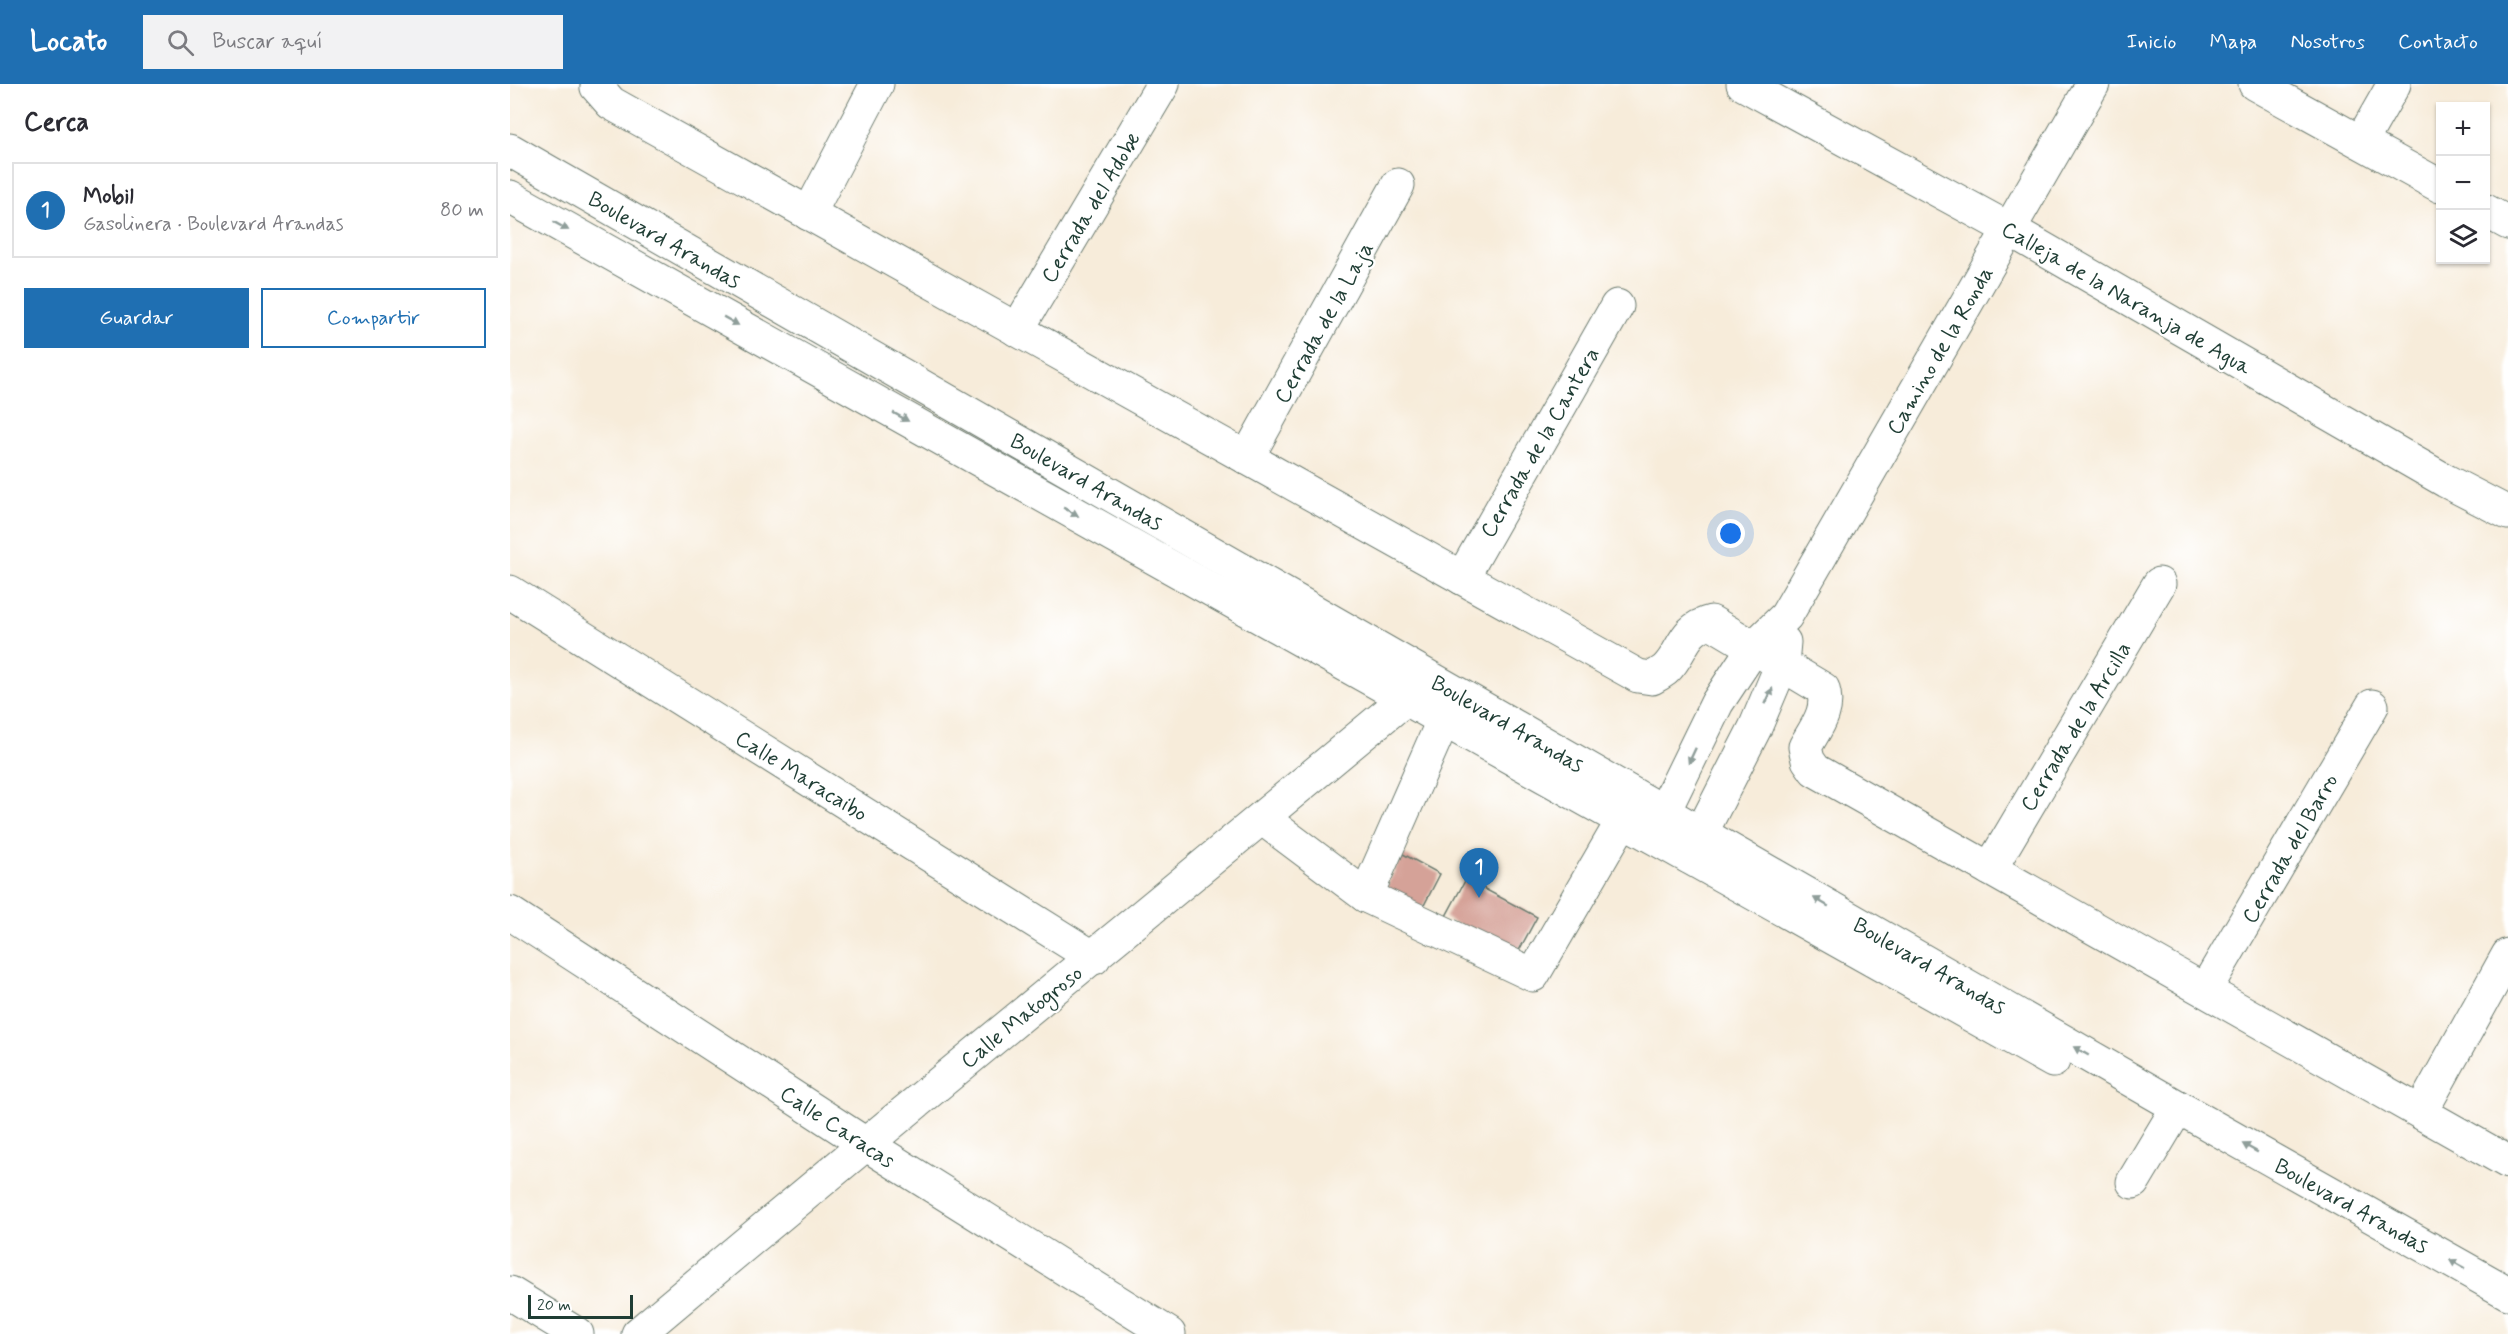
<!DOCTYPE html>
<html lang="es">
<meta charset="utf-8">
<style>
:root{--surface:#fff;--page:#f2f2f3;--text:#2b2b33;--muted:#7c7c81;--line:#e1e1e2;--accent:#1f6fb2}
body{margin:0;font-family:Mynerve,sans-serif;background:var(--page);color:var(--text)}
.controls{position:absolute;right:18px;top:18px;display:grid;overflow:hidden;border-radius:0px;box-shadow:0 2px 4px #0004}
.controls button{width:54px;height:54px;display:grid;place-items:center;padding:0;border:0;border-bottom:2px solid var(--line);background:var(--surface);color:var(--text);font:30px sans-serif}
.scale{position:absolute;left:18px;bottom:15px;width:105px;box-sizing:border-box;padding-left:6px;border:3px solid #1f3d34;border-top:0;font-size:16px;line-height:21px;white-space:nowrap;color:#1f3d34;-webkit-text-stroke:4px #fff;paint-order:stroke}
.you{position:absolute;left:1221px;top:450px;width:21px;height:21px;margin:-15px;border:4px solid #fff;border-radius:50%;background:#1a73e8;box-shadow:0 0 0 9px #1a73e833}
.badge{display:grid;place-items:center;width:39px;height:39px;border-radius:50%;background:var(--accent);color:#fff;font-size:20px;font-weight:700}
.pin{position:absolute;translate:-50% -50px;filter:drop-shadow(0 2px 3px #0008)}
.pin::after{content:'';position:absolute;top:32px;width:21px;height:18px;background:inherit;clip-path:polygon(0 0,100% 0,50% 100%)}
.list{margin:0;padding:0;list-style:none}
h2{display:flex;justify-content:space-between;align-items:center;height:78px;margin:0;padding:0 24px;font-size:26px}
h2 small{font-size:20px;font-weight:400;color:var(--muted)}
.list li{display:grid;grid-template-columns:39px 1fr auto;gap:18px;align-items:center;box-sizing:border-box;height:96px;margin:0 12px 12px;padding:0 12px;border:2px solid var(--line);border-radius:0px}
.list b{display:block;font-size:22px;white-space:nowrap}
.list p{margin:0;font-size:20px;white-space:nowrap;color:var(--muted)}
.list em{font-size:20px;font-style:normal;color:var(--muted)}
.actions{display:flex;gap:12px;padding:18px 24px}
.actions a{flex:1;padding:14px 0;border:2px solid var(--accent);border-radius:0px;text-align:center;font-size:21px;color:var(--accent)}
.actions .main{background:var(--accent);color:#fff}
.icon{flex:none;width:33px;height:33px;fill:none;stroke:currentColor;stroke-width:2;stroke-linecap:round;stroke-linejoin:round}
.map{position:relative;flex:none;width:1998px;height:1250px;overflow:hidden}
header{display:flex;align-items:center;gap:36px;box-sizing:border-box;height:84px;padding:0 30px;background:var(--accent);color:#fff}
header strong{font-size:28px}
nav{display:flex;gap:33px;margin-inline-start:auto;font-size:21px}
.search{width:420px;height:54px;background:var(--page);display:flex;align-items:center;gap:15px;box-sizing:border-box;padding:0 21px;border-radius:0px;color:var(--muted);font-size:22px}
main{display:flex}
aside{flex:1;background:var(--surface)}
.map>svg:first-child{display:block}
.building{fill:#d5a298}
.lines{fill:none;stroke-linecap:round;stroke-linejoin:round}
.minor-casing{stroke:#6b7a6e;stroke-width:35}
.major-casing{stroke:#6b7a6e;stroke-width:35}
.minor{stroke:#fff;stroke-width:33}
.major{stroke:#fff;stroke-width:33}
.oneway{fill:#8f9e9a}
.labels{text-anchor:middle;stroke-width:4.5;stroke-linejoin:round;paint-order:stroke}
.street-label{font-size:22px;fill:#1f3d34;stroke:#fff}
</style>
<header>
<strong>Locato</strong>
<div class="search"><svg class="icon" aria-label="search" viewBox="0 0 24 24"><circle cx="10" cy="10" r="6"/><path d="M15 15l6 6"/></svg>Buscar aquí</div>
<nav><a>Inicio</a><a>Mapa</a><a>Nosotros</a><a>Contacto</a></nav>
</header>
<main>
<aside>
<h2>Cerca<small></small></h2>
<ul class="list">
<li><span class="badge">1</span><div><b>Mobil</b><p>Gasolinera · Boulevard Arandas</p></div><em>80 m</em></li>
</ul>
<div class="actions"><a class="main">Guardar</a><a>Compartir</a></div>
</aside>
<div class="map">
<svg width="1998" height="1250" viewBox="0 0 1998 1250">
<rect width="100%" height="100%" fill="#fff"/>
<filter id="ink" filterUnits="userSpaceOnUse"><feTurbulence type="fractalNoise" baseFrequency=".0167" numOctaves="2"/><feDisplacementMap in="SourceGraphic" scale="12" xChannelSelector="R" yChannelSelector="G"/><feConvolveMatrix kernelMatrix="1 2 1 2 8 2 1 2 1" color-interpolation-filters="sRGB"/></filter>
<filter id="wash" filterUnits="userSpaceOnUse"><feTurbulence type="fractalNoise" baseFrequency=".008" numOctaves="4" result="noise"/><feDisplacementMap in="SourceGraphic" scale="24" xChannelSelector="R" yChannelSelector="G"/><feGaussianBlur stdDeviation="1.35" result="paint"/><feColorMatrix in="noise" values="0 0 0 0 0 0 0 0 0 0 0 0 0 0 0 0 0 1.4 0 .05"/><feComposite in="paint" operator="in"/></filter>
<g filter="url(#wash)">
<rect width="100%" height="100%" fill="#f7ecda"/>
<g id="blocks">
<g class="building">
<path d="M893,770L930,790L911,827L874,807Z"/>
<path d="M956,795L1027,833L1006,872L935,834Z"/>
</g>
</g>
</g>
<g filter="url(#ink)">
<use href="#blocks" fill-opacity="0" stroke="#6b7a6e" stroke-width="1.5"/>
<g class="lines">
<g class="minor-casing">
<g id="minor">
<path d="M88,0L87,3L101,19L1128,592L1142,594C1146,592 1151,589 1155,586C1174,569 1171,545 1201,538L1313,605C1320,627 1306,643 1295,663L1298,676L1305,686L1998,1078"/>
<path d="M1233,0L1499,145L1936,397L1998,429"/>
<path d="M1745,0L1930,102"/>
<path d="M1851,58L1884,0"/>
<path d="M1976,127L1998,139"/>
<path d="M299,130L367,0"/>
<path d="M507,246L653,0"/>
<path d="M737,374L888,101"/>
<path d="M952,494L1107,222"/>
<path d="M0,508L584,874"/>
<path d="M933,637L856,812L1023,891L1113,736"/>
<path d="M752,734L856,812"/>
<path d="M1142,752L1207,619L1244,563L1276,532L1583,0"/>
<path d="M1179,773L1245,644L1272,580L1274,558"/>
<path d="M1480,785L1649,500"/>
<path d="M0,829L354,1059L659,1250"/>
<path d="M1695,906L1862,622"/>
<path d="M1911,1028L1998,871"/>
<path d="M1623,1098L1668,1023"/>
<path d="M0,1209L67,1250"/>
<path d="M128,1250C382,1036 640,827 895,615"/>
</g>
</g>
<g class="major-casing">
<g id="major">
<path d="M0,66L1668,1023L1998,1209"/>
<path d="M0,113L1543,977"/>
</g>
</g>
<use href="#minor" class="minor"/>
<use href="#major" class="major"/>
</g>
<defs><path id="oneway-solid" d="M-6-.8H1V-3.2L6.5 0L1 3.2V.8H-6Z" transform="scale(1.5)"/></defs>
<g class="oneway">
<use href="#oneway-solid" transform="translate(51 142) rotate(29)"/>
<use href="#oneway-solid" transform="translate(221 237) rotate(29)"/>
<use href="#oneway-solid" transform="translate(391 333) rotate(29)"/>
<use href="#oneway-solid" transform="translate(561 428) rotate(29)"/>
<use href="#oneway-solid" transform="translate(1259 612) rotate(-66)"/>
<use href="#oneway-solid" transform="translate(1182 672) rotate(115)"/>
<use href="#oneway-solid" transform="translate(1311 818) rotate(-150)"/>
<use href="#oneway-solid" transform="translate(1571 967) rotate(-150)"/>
<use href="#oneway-solid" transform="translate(1740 1064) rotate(-151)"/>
<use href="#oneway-solid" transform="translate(1947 1180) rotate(-151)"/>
</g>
</g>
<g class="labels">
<g class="street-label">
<text transform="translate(580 123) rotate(-59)" y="8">Cerrada del Adobe</text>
<text transform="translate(155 155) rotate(30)" y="8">Boulevard Arandas</text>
<text transform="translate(1617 213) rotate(30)" y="8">Calleja de la Naranja de Agua</text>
<text transform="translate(813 238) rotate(-61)" y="8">Cerrada de la Laja</text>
<text transform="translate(1429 266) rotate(-60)" y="8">Camino de la Ronda</text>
<text transform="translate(1029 358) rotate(-60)" y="8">Cerrada de la Cantera</text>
<text transform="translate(577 397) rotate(30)" y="8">Boulevard Arandas</text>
<text transform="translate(998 639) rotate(30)" y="8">Boulevard Arandas</text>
<text transform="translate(1565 642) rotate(-59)" y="8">Cerrada de la Arcilla</text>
<text transform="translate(292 691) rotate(32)" y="8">Calle Maracaibo</text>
<text transform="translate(1779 764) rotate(-60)" y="8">Cerrada del Barro</text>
<text transform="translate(1420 881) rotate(30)" y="8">Boulevard Arandas</text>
<text transform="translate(511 932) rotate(-39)" y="8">Calle Matogroso</text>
<text transform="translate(328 1042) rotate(33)" y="8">Calle Caracas</text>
<text transform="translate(1842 1121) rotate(29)" y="8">Boulevard Arandas</text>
</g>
</g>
</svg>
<div class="controls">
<button>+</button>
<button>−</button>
<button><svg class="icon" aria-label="layers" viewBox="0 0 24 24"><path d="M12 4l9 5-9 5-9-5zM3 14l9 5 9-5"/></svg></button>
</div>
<div class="scale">20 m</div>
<div class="you"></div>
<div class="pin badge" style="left:969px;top:814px">1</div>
</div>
</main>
